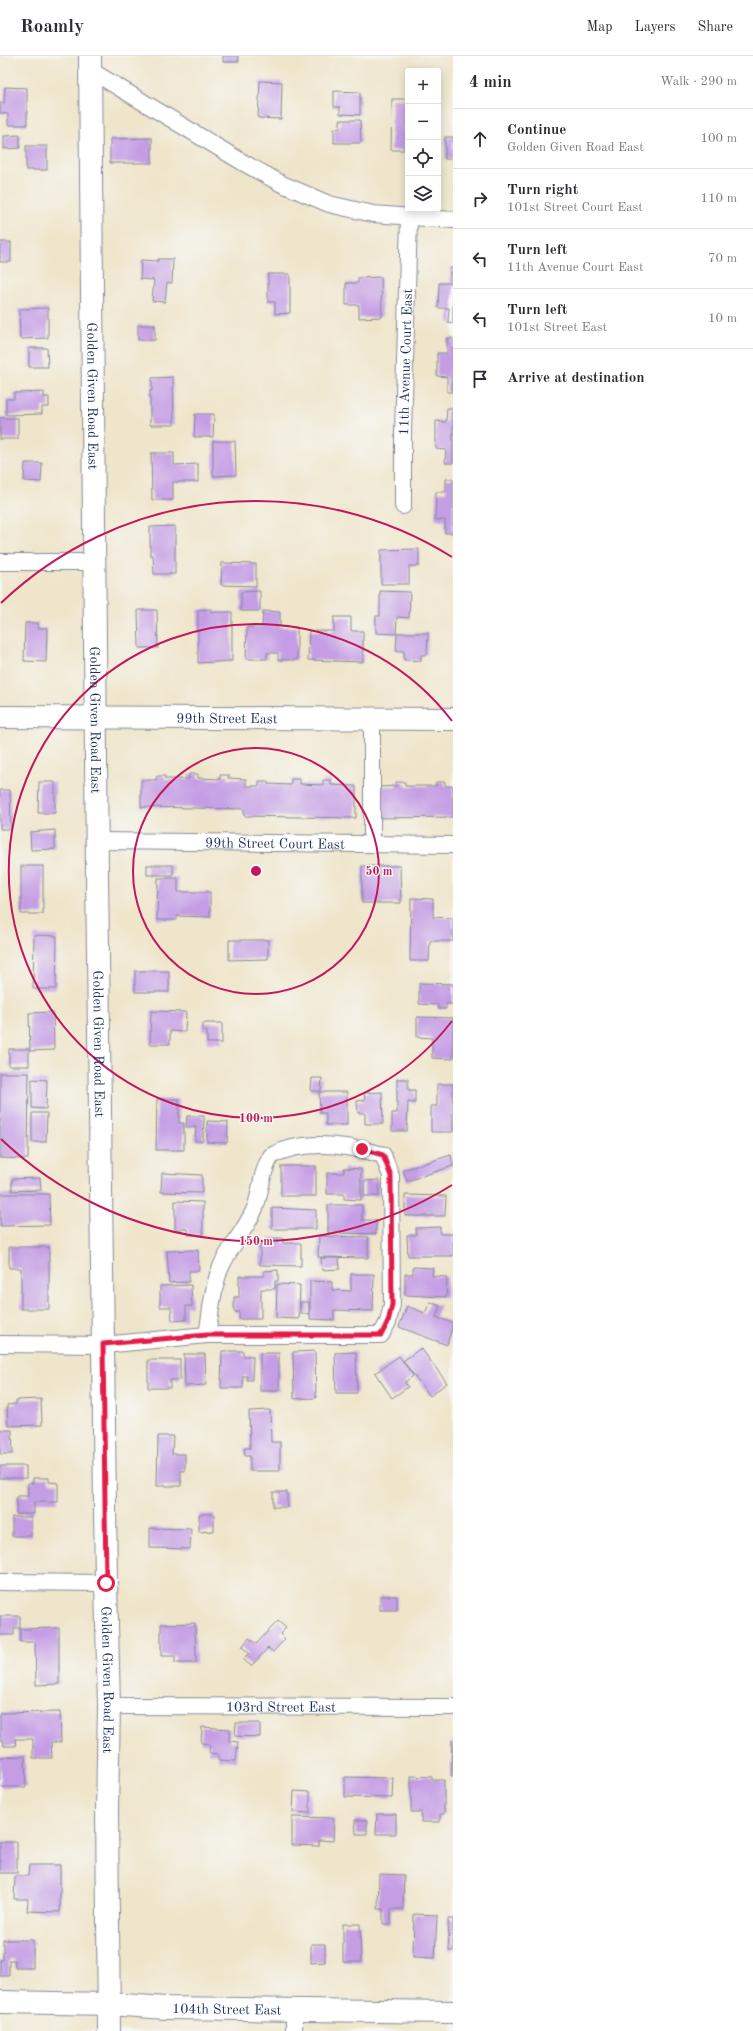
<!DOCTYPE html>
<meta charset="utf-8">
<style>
:root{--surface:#fff;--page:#f2f2f3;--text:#2b2b33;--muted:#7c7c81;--line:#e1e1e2}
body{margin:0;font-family:"Old Standard TT",serif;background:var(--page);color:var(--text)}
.controls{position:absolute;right:12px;top:12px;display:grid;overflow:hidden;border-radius:4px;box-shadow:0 2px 10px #0003}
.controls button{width:36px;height:36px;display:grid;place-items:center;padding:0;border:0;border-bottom:1px solid var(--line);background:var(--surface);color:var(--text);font:20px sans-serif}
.stop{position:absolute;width:12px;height:12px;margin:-9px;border:3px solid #e11d48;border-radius:50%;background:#fff}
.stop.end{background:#e11d48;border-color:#fff;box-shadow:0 1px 4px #0008}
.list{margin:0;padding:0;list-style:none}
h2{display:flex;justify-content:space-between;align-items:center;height:52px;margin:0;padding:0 16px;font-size:17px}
h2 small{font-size:13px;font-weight:400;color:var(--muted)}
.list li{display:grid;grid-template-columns:26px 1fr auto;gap:12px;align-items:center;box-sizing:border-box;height:60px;padding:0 16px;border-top:1px solid var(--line)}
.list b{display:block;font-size:15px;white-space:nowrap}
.list p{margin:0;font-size:13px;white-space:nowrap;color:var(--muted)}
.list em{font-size:13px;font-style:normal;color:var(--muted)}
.icon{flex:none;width:22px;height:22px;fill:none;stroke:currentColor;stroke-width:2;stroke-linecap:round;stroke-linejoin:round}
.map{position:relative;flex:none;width:453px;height:1975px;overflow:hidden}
header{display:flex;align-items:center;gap:24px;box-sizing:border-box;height:56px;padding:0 20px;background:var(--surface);border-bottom:1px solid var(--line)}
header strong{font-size:19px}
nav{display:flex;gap:22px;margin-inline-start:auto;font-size:14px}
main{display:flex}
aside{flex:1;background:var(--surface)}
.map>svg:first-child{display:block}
.building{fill:#c49de5}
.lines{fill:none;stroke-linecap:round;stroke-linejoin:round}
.street-casing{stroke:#858a94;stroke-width:18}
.secondary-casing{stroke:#858a94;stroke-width:24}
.street{stroke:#fff;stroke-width:16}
.secondary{stroke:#fff;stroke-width:22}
.route{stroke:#e11d48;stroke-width:5}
.ring{fill:none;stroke:#c2185b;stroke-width:2}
.labels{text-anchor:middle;stroke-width:3;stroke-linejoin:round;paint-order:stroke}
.street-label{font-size:14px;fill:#1b2f5e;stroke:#f6f6f2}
.centre{fill:#c2185b;stroke:#f6f6f2;stroke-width:2}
.ring-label{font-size:12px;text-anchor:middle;font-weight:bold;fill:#c2185b;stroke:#f6f6f2;stroke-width:3;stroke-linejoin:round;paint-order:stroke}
</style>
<header>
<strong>Roamly</strong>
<nav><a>Map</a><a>Layers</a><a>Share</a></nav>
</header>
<main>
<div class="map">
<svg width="453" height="1975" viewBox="0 0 453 1975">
<rect width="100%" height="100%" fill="#f6f6f2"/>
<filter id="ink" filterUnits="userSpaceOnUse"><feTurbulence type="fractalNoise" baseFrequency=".025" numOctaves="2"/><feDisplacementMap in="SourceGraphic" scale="8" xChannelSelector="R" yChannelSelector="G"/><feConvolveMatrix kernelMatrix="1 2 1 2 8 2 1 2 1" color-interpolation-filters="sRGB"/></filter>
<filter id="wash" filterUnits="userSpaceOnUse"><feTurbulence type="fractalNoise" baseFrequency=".012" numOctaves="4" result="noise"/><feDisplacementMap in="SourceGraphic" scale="16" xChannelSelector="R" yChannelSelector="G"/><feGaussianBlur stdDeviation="0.9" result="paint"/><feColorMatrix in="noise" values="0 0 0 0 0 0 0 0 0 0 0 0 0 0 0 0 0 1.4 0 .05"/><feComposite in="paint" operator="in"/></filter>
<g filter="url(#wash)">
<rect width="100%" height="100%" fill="#efe5cb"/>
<g id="blocks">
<g class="building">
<path d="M223,0H238L239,6H223Z"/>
<path d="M260,25L282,26L281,63L258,62Z"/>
<path d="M5,31L27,32V69H8V58L0,57V47H4Z"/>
<path d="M334,35L360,36V59L340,58V51H334Z"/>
<path d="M392,43H408V89H404V94H391Z"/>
<path d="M340,64H360L361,87H334V73L340,72Z"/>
<path d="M20,79V92L4,93V80Z"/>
<rect x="445" y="81" width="8" height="22"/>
<path d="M152,82V107H110V83Z"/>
<rect x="26" y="90" width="21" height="24"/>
<rect x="0" y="186" width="11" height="20"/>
<path d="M158,203H173L172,227H167L165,246L152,245L154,224L140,223L141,204L158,205Z"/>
<path d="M450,212H453V267L448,266L449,252H438L439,227H450Z"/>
<path d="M268,218H290V257L275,258V246H268Z"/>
<path d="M381,221L382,261L359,262V249H346V227H358V222Z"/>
<path d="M48,252V282L20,283L19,253Z"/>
<rect x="138" y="269" width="17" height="15"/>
<path d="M447,282H453V336H447V321L437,320V297H447Z"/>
<path d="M29,292H47L48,311H29Z"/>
<path d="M173,321L174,369H150V335H152V322Z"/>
<path d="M44,336V341H49V351H42V358L6,359V343H14V337Z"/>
<path d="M447,352H453V407H445L446,394L436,393V365L446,366Z"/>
<path d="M195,358H214L213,381H194Z"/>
<rect x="0" y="362" width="18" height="21"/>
<path d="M213,385H235L236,419L213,420Z"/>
<path d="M151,397H174V409L198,408V426H173V444H152Z"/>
<path d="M25,407H42L41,426L24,425Z"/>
<path d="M446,423H453V477H445V464H435L436,436H446Z"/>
<path d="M175,470V518H154L153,499H150V471Z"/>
<path d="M419,493V510H409V528H381V494Z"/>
<path d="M222,507L256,508V530L221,529Z"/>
<path d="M260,535V555H241V536Z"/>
<path d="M380,535L410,536L409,562L397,561L396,578L376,577V560H380Z"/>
<path d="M211,553V556H232V605L198,607V554Z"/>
<path d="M138,554H157L158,592H139Z"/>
<path d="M263,555L280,556V571H297V604H278V597H267V603H246L247,571H262Z"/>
<path d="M334,561H351V575H363V606L308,604L309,575H334Z"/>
<path d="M25,567H38V572H47L46,606L24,605Z"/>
<path d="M397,577H428L427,599H421V605L404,604V595H396Z"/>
<path d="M189,718H198V722L220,723V719H229L228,722L246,723V730H259V725H268V728L291,729V723H300V728L323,729V724H331V729L356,730V762L244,760V753L141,751V724H156L157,720H165V723H189Z"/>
<path d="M39,726H55V757H38Z"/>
<path d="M396,726H405V730H436V726H445V730H453V761L380,762V731L396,730Z"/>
<path d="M0,734H10L11,773H0Z"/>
<path d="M55,774V793L31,794L30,776Z"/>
<rect x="147" y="809" width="26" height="10"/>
<rect x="21" y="810" width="22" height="48"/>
<path d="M362,810H400L401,847H362Z"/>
<path d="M158,822H178V836H210V861L177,860V864H157Z"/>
<path d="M411,842L433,843V861L453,862V885H430L429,905H410Z"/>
<path d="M34,879L57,880L56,933H33Z"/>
<path d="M229,884H268V903L229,904Z"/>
<rect x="135" y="915" width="34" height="21"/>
<path d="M419,927L453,928V948H446V953H438V949L419,948Z"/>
<path d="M151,955L186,956L185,976L170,975V988H150Z"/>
<path d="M53,956L54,994L30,995L29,957Z"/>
<path d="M417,961L453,962V1003L432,1002V982L417,981Z"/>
<path d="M203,967H222V987H207V975H203Z"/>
<rect x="9" y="993" width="20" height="17"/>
<path d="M0,1017H29L28,1103L0,1102Z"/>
<path d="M312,1022H322L321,1035H311Z"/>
<path d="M32,1023L47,1024L46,1053L32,1052Z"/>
<path d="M397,1023H408V1034H415V1047L408,1046L407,1075H392V1057H397Z"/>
<path d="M437,1028H453V1076H431V1050H437Z"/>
<path d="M319,1036H347V1069H326V1057H320Z"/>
<path d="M382,1036L383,1068H365V1057H358L357,1045L365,1044L364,1037Z"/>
<path d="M157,1043H179V1067H184V1094H156Z"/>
<path d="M32,1057H47L46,1086H32Z"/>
<path d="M187,1060H204L203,1085H195L196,1071H186Z"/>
<path d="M207,1065L228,1066L227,1087L207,1086Z"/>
<path d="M451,1099L453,1110L407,1125L403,1114Z"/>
<rect x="281" y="1110" width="35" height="30"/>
<path d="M344,1112L361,1113V1144L344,1143V1138H327V1117H344Z"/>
<path d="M162,1117L202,1119V1137L161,1136Z"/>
<path d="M40,1122L41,1134L12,1135V1123Z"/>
<path d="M379,1124V1140H364V1125Z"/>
<path d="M0,1138H49L50,1169L0,1170Z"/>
<path d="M405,1139L446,1140L445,1160H405Z"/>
<path d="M175,1145L203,1146V1179H188V1173H175Z"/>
<path d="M328,1149H362V1164H376V1178L328,1177Z"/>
<path d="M272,1152L316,1154V1173H272Z"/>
<path d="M440,1171V1178H453V1200H408L407,1179H416V1172Z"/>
<path d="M319,1180L368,1181V1202L318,1201Z"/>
<path d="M269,1182H283V1187H301V1210L260,1209V1187H268Z"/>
<path d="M9,1191H49V1253H21V1212H9Z"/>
<path d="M198,1194L199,1215H189V1226L169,1227L167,1195Z"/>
<path d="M321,1202H339L340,1213L322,1214Z"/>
<path d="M413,1211L433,1212L432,1220L447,1221L446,1241L405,1239V1218H413Z"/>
<path d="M278,1214V1225H275V1233H261V1263H239V1256H234V1241H239V1220H264V1215Z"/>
<path d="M351,1218H374L373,1255L334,1254V1264L310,1263V1225L332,1226V1234L351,1235Z"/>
<path d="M277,1228L300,1229L299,1263L276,1262Z"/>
<path d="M191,1229L192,1250H186V1264L172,1265L171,1251H160V1230Z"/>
<rect x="301" y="1246" width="8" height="12"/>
<path d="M430,1246L440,1250L436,1261L453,1267L447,1289L399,1271L407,1250L425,1257Z"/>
<path d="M421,1292L447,1327L430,1340L403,1305Z"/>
<path d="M222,1295H243V1300H253L252,1324H247V1320H243V1332H221Z"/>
<path d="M315,1295L316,1342L294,1343L293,1296Z"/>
<path d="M356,1296L357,1337H336L335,1297Z"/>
<rect x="260" y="1297" width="19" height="38"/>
<path d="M184,1298H205L206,1329L185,1330Z"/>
<path d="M399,1300L413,1320L405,1326L408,1331L392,1342L375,1317Z"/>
<path d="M148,1304H180V1324H170V1332H148Z"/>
<path d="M41,1343L42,1369L8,1370L7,1349L16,1348V1344Z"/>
<path d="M270,1354L271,1386H280V1415H250V1400H245L244,1392H250L249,1355Z"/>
<path d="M0,1374H12L13,1398H0Z"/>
<path d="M158,1380H173L172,1398H185V1415H181V1430H157Z"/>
<rect x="0" y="1410" width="26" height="12"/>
<path d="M33,1422H49V1426L58,1427V1446H34V1458H16L17,1440H28V1427H33Z"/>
<rect x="273" y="1436" width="14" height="15"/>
<path d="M199,1458H214V1475L199,1476Z"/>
<rect x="12" y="1461" width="19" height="19"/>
<path d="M150,1472L191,1473L190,1493L150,1492Z"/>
<rect x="380" y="1540" width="17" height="14"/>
<path d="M0,1560H20V1572H14V1579H0Z"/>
<path d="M278,1565L286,1572L280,1578L285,1583L273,1596L268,1592L251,1610L243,1603L249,1597L242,1591L249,1582L256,1588Z"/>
<path d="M195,1567L196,1607H175V1600H161V1568Z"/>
<path d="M59,1572V1628L36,1629L35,1586H20V1573Z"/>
<path d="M60,1656L61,1686H51L52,1702H33V1683H15L16,1690H4L3,1684H0V1657Z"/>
<path d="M236,1667H260V1681L235,1680Z"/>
<path d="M202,1671L230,1673L229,1685L238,1686L236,1705L218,1704V1698L209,1697L210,1688L201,1687Z"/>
<path d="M452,1684H453V1720H451Z"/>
<path d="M25,1700L26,1731H0V1701Z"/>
<path d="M411,1720L432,1721V1724H444V1758H440V1766H421V1756H411Z"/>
<path d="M345,1721L393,1722L392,1742L345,1741Z"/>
<path d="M294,1735L310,1736V1757L293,1756Z"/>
<path d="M377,1758H396V1778H376Z"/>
<path d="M292,1761L334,1762L333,1785L319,1784V1790L292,1789Z"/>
<path d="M355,1764H367V1778H356Z"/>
<rect x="0" y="1786" width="17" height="31"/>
<path d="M29,1809H60V1856L27,1855L28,1843H14L15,1820H28Z"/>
<path d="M379,1818L404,1819L403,1853H391V1868H383V1853H378Z"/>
<path d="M414,1858L437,1859L435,1902L413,1901Z"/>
<path d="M448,1863H453V1895H449Z"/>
<path d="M343,1868H360L361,1906H343Z"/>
<path d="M3,1884H33V1912H15V1904H9V1920H0V1904H3Z"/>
<path d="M311,1888H325V1906L311,1907Z"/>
</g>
</g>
</g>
<g filter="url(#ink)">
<use href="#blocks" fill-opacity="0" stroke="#858a94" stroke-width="1"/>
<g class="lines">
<g class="street-casing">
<g id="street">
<path d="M90,14L244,107L282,128L329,148L373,158L453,164"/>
<path id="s1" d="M403,450V378L409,162"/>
<path d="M0,506H95"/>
<path id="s2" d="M97,785L453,789"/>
<path d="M372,788V662"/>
<path d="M0,1288L103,1289L207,1279H381L388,1266L392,1249L391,1120L383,1099C348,1089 304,1082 271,1100C260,1119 262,1133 255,1152C246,1174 229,1191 220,1213C212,1233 211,1257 207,1279"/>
<path d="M0,1526L106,1527"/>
<path id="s3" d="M109,1650L453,1651"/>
<path d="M294,1954V1975"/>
</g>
</g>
<g class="secondary-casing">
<g id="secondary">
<path id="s4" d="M90,0L97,819L106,1527L109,1650L107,1754L109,1975"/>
<path id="s5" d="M0,661L453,663"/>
<path id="s6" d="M0,1946L109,1948L166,1952L453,1956"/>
</g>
</g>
<use href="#street" class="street"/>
<use href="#secondary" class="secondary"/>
</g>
</g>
<g class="lines" filter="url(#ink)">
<path class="route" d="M106,1527L103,1288L207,1279H381L388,1266L392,1249L391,1120L383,1099L362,1093"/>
</g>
<g class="ring">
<circle cx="256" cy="815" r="123"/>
<path d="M452 965A247 247 0 1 1 452 665"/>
<path d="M452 1129A370 370 0 0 1 1 1083M1 547A370 370 0 0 1 452 501"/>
</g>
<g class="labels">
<g class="street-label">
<text dy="5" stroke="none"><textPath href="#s1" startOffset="144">11th Avenue Court East</textPath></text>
<text dy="5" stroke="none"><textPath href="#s4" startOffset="340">Golden Given Road East</textPath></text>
<text dy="5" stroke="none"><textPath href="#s5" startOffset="227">99th Street East</textPath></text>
<text dy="5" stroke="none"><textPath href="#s4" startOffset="664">Golden Given Road East</textPath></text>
<text dy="5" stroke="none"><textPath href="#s2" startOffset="178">99th Street Court East</textPath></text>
<text dy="5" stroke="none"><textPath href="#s4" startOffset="988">Golden Given Road East</textPath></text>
<text dy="5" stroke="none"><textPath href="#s4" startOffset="1624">Golden Given Road East</textPath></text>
<text dy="5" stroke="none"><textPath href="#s3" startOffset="172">103rd Street East</textPath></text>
<text dy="5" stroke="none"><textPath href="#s6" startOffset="227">104th Street East</textPath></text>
</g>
</g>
<circle cx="256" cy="815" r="6" class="centre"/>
<g class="ring-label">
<text x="379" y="819">50 m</text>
<text x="256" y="1066">100 m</text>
<text x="256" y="1189">150 m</text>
</g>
</svg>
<div class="controls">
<button>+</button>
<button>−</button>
<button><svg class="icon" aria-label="locate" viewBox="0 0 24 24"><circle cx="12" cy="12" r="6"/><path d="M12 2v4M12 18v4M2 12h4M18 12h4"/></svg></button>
<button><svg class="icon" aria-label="layers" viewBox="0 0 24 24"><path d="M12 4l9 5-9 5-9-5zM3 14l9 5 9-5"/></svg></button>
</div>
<div class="stop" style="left:106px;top:1527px"></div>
<div class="stop end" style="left:362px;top:1093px"></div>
</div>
<aside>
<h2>4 min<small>Walk · 290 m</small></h2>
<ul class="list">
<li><svg class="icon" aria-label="ahead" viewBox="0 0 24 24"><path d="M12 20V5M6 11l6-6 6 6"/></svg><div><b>Continue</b><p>Golden Given Road East</p></div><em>100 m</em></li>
<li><svg class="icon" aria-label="right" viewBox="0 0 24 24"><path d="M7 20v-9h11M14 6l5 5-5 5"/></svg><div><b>Turn right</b><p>101st Street Court East</p></div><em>110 m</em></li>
<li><svg class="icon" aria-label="left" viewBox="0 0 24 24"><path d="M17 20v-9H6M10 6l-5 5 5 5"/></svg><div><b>Turn left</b><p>11th Avenue Court East</p></div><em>70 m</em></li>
<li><svg class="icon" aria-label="left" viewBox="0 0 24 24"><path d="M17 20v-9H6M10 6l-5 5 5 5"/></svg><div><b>Turn left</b><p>101st Street East</p></div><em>10 m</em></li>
<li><svg class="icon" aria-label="arrive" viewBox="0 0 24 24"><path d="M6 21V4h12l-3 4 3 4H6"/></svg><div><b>Arrive at destination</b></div></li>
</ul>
</aside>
</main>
